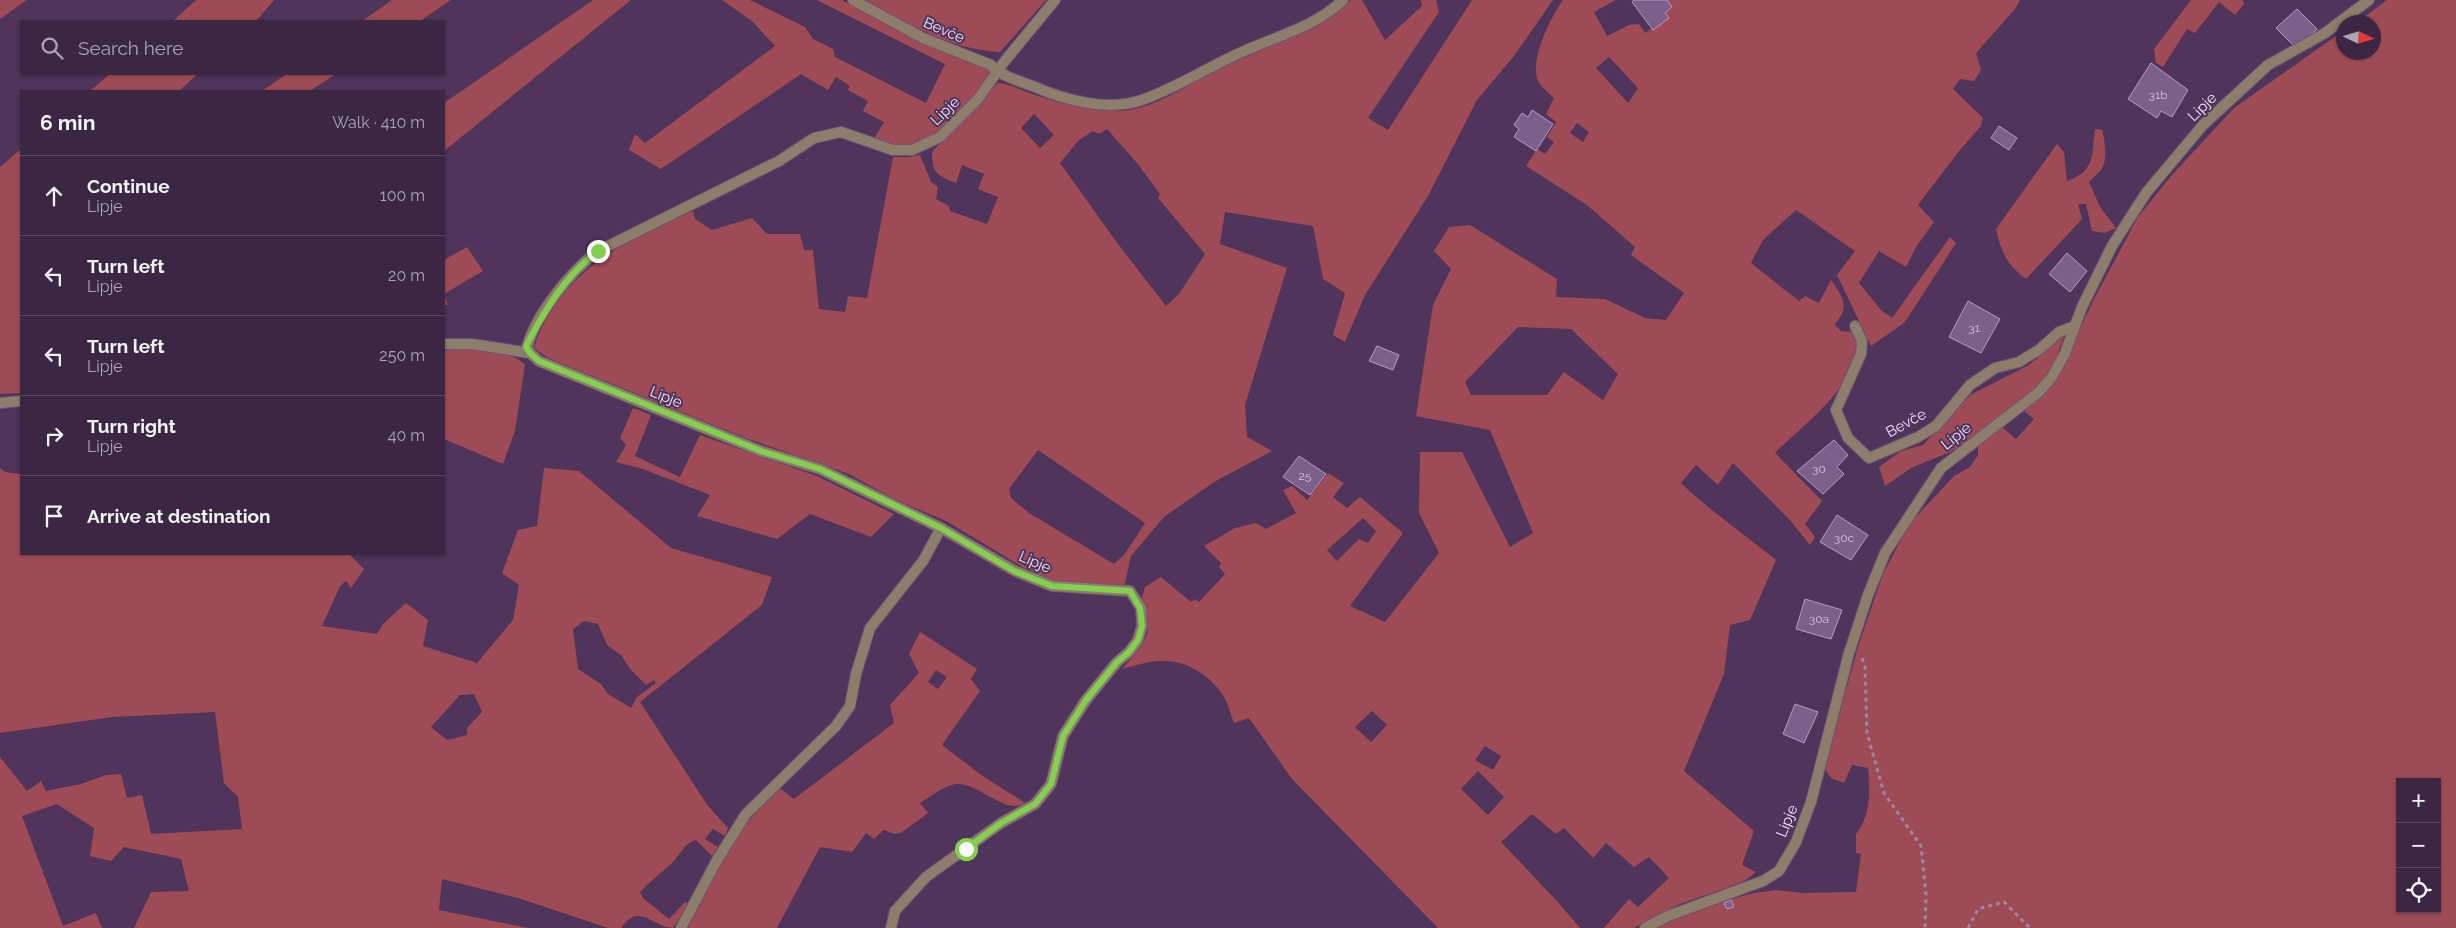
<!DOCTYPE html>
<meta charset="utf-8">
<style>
:root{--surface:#3b2744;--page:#422f4b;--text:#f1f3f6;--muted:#aca5b2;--line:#54445d}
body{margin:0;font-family:Raleway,sans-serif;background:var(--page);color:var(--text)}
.controls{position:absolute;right:15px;bottom:15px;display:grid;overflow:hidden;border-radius:0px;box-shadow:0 1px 4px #0004}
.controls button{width:45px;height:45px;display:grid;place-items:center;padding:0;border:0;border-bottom:1px solid var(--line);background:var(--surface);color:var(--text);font:25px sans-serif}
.compass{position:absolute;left:2336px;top:15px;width:45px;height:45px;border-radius:50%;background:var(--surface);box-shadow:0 1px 4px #0004;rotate:94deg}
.stop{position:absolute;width:15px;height:15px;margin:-11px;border:4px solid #84cf4d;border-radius:50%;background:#fff}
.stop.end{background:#84cf4d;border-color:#fff;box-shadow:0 1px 5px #0008}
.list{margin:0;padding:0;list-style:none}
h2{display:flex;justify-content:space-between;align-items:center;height:65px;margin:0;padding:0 20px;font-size:21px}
h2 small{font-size:16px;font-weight:400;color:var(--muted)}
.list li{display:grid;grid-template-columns:32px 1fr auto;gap:15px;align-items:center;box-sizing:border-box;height:80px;padding:0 20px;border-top:1px solid var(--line)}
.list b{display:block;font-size:19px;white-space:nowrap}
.list p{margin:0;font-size:16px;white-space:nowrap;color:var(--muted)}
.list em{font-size:16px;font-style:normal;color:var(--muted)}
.icon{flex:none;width:28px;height:28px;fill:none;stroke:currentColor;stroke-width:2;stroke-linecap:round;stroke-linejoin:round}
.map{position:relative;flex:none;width:2456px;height:928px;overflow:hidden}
.search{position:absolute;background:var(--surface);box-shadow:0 1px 4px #0004;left:20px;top:20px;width:425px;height:55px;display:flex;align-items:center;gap:12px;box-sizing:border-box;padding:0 18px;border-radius:0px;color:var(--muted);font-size:19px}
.panel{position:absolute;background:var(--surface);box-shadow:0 1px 4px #0004;left:20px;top:90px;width:425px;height:465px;border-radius:0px}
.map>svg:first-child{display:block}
.green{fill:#9f4b55;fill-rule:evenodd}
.building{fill:#7c608a;stroke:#b89ac7}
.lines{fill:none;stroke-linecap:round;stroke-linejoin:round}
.minor-casing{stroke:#6d5478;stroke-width:12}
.path{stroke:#9c86a6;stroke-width:3;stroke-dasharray:4 4;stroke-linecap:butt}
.minor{stroke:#8c7e6b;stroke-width:10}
.route{stroke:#84cf4d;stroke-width:6}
.labels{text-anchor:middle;stroke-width:4;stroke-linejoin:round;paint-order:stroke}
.number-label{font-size:12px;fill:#d5c2e0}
.street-label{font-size:15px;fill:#f3e3fc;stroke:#4f345b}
</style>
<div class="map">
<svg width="2456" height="928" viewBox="0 0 2456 928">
<rect width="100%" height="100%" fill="#4f345b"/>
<g class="green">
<path d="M0,0H27L0,19Z"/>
<path d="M196,0H274L256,21H173Z"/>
<path d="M392,0H451L420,21H362Z"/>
<path d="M593,0H631L444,151V103Z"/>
<path d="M722,0H750L805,27L813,39L833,49L835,57L926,103L945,64L817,0H842L917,40L992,69C987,84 975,95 964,106C936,135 916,156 874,139L884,122L863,111L868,101L848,90L850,86L836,77L828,90L801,74L661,169L629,150L635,134L645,143L775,46L753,22Z"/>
<path d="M863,0H1046L1000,52C949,50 907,22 863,0Z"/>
<path d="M1351,0H1362L1385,40L1422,6L1421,0H1436L1439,12L1368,118L1388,130L1472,0H1553L1514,56L1477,100L1428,196L1365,295L1345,342L1333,335L1345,293L1323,279L1313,226L1225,212L1220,244L1287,268L1245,405L1247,437L1272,451L1214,482L1164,517L1131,556L1125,583L1121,587L1058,584L1026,569L946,521L894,499L849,474L743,437L548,358L534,348C557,273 625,240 693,211L695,219L712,230L752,218L767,234H800L804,250H813L819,309L845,312L848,296L867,298L893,157H908L920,155L931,182L938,187L936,199L949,206L950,211L987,224L998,197L978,189L984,174L962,165L956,183C937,175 932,174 932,152L998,83C1010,84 1018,89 1030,93C1056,103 1091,111 1119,111C1155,110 1189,83 1220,68C1265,47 1313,33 1351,0ZM1034,114L1054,135L1040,148L1021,128ZM1107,129L1137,163L1160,194L1158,198L1205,254L1179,294L1166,306L1118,244L1060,163L1079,140L1093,131L1099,134ZM1038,450L1145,523L1124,555L1114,564L1029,513L1011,498L1009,489Z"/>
<path d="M1563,0H1616L1594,12L1607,36L1629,25L1639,24L1645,33L1668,17L1663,11L1665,0H2020L2015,9L1976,53L1981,70L1974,81L1960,79L1953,89L1983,118L1981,126L1959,151L1918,205L1934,222L1916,247L1906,267L1879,251L1859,283L1881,310L1892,318L1950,237L1956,243L1905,322L1871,346L1837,275L1855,251L1796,210L1763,240L1751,263L1799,301L1805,296L1819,303L1831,280C1836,288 1847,300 1843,311C1842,316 1837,320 1835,325L1841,331L1853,332L1857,338C1857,388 1807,421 1775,453L1822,501L1805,524L1815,537L1810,545L1789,519L1733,463L1718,485L1696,465L1681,483C1710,511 1744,534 1776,560L1750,620L1730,625L1724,674L1684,771L1754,831L1742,865L1756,872L1743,882L1680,904L1634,928H1604L1629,899L1638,907L1669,878L1649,857L1634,867L1606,843L1593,858L1564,828L1556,834L1532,814L1501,842L1557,901L1580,928H1438L1292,779L1249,718L1234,723C1230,713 1228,702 1222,694C1208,673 1185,660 1160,661C1148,661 1134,666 1122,669L1138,650L1147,635L1148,624L1142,598L1145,587L1161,577L1191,602L1195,599L1199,602L1225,574L1219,567L1221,563L1204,546L1235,528L1256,523L1266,529L1296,513L1283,490L1292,486L1307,500L1328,473L1344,483L1333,497L1347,508L1360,497L1403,533L1350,606L1385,622L1439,553L1419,513L1420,452H1462L1510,547L1533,533L1490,430L1416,416L1433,305L1451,269L1434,251L1449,227L1470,225L1557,279L1556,297L1605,299L1645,318L1666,320L1684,293L1631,255L1635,247L1587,205L1526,166L1537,149L1545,154L1554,142L1547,137L1556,122L1546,114L1554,98C1550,94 1543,89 1540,84C1526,66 1551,16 1563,0ZM1609,57L1638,88L1628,103L1596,68ZM1577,123L1589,132L1583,142L1570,133ZM1518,327L1571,329L1618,374L1603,400L1564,372L1547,395H1471L1465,382ZM1363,518L1376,531L1368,543L1359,539L1337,561L1327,550ZM1372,711L1387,725L1371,742L1355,727ZM1485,746L1501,756L1493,770L1475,760ZM1478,771L1504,797L1488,815L1461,789Z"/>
<path d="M2191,0H2243L2244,4L2235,15L2219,2L2195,33L2187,29L2163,67L2156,63L2154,49Z"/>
<path d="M2387,0H2456V928H1650L1716,903L1754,893L1776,890L1801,893L1856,892L1861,854L1856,853V834C1871,816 1870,790 1868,768L1852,765L1844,783L1831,778L1824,768L1858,647L1883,574L1910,523L1954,476L1970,467L1978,455V447L2001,426L2016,439L2034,419L2024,411L2055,382L2094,299L2138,217L2171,176L2234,108L2343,31L2344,52H2374V22H2357ZM2400,782H2437V909H2400Z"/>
<path d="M110,74H198L179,91H90Z"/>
<path d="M287,74H336L310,91H262Z"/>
<path d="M2095,129L2102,130C2105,140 2108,161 2101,170C2098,174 2093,178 2089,182L2100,207L2116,228L2105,233L2092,231L2086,204H2078L2082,219L2026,279C2007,265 2001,252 1996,229L2057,144L2064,152L2067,181C2097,170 2091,155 2095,129Z"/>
<path d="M21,149V393L0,394V167Z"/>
<path d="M467,247L483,271L444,294L448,305H444V260Z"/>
<path d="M2065,334L2051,372L2024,399L1972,439L1950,452L1911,468L1885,486L1879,467L1901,451L1923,445L1970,395L2029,365Z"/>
<path d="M444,348C470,350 504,347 525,364L515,431L503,464L444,439Z"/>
<path d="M633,408L651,415L635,456L680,477L700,435L817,476L894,514L871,537L810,514L777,539L697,516L710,495L643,469L616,462L626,445L620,438Z"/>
<path d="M0,468L5,472L21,474V554H352L351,556L364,569L351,588L346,581L340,586L322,626L377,634L383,624L406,603L428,620L423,646L477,663L513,620L519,585L502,573L518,530L537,526L544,468L579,471L671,548L772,577L762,605L640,702L708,806L728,828L725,836L713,829L705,839L718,847L712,856L696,840C684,843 679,857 670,865C659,874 650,882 640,892L643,898L669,919L685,902L689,904L673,928C653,928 640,901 621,928H608L518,898L442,879L439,910L528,928H134L151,892L189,891L181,859L124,847L111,861L90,856L94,828L57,804L22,816L63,926L96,913L102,928H0V757L27,791L41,781L46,791L81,784L106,775L121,774L127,798L142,795L151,834L242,829L238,797L224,783L215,712L112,717L0,733ZM584,621L598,624L607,645L621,655L630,669L646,685L654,680L656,683L637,697L631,708L607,693L601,684L578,669L573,629ZM474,694L482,712L467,728V735L447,740L431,727L460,695Z"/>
<path d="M920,632L977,669L971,679L980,691L942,745L980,774L1025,803C1005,816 977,781 955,784C942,787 931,796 920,803L928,813L902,832L895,834L884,830L874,839L866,833L852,852L820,847L777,928H685L733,839L778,787L794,799L894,723L890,705L919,673L909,654ZM936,670L947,677L938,689L928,682Z"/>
</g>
<g class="building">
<path d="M1634,0H1667L1672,7L1665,13L1669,18L1653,30L1632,2Z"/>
<path d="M2297,9L2317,29L2296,48L2276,28Z"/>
<path d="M2151,63L2188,90L2172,117L2161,111L2157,118L2128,99Z"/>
<path d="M1532,110L1553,124L1536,151L1514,137L1519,129L1514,125L1522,113L1528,117Z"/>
<path d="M1999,126L2017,138L2009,150L1991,138Z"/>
<path d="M2067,253L2087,271L2070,292L2049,274Z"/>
<path d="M1968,301L2000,319L1981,353L1949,337Z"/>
<path d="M1377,346L1399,355L1393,370L1369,361Z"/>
<path d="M1834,440L1848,455L1837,467L1844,474L1823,494L1797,471Z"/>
<path d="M1299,456L1326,474L1310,495L1283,477Z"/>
<path d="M1837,515L1868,535L1851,560L1820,542Z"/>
<path d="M1805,599L1842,610L1831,639L1796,629Z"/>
<path d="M1795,704L1818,712L1804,743L1783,734Z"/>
<path d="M1731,900L1734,907L1727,909L1724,903Z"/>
</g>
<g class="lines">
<g class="minor-casing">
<g id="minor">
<path d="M853,0L923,38L991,65C1002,77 1020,81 1035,87C1065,100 1106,111 1139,101C1175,89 1208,67 1242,52C1275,37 1317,26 1343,0"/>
<path d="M1855,326L1862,341L1861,354L1836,410L1848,438L1869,458L1918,437L1936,426L1970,385L1995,368L2019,362L2040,349L2059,332L2075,326"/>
<path d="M444,344H472L530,353"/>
<path d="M0,403L21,401"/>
<path d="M681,928L717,860L746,814L836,726L850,706L856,674L870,628L923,561L941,528"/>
<path d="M891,928L895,911L926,877L1001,823L1035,804L1051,784L1063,736L1086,700L1117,662L1129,652L1138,640L1142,626L1141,608L1130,591L1052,586L1015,571L941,528L820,469L761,451L539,361L530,353L527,347C536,314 571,271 598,251L779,161L814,138L841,132L893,150H912L940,137L978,99L1004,62L1055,0"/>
<path d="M1645,928L1668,916L1763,881L1779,871L1796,842L1811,802L1849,653L1868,595L1885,553L1941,468L2039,392L2052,377L2065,353L2082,307L2112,246L2146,193L2203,125L2268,65L2325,33L2369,0"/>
</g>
</g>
<g class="path">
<path d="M1862,658L1865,667L1867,733L1884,793L1921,846L1926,895L1925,928"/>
<path d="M1968,928L1978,909L2004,902L2030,928"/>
</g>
<use href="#minor" class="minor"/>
</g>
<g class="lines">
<path class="route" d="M598,251C566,275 547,307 528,342L526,347L530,353L539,361L761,451L820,469L941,528L1014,571L1052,586L1130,591L1140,608L1142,626L1138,640L1129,652L1117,662L1086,700L1063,736L1051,784L1035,804L1001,823L966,849"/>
</g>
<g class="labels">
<g class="number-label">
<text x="2158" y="99">31b</text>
<text x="1974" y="332">31</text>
<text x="1819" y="473">30</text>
<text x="1305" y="480">25</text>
<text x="1844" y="542">30c</text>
<text x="1819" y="623">30a</text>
</g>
<g class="street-label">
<text transform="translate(944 30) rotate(23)" y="5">Bevče</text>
<text transform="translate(2202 107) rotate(-45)" y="5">Lipje</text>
<text transform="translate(945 111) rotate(-44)" y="5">Lipje</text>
<text transform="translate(666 397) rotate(22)" y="5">Lipje</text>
<text transform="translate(1906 423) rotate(-29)" y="5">Bevče</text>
<text transform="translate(1956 436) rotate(-39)" y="5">Lipje</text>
<text transform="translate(1035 562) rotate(23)" y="5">Lipje</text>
<text transform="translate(1787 821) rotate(-68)" y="5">Lipje</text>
</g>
</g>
</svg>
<div class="controls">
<button>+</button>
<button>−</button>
<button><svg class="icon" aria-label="locate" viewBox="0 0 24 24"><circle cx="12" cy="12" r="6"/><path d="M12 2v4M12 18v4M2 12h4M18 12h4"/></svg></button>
</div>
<svg class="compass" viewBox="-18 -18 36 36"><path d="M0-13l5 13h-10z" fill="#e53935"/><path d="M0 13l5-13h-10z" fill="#aca5b2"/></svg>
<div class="stop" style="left:966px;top:849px"></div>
<div class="stop end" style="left:598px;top:251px"></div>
<div class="search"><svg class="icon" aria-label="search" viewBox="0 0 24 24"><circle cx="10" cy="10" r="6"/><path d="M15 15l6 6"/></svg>Search here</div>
<section class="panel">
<h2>6 min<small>Walk · 410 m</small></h2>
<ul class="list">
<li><svg class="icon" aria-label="ahead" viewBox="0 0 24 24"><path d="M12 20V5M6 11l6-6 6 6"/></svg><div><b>Continue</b><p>Lipje</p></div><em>100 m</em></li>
<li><svg class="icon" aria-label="left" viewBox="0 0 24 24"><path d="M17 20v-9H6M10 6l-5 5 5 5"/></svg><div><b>Turn left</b><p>Lipje</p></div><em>20 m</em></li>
<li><svg class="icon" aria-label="left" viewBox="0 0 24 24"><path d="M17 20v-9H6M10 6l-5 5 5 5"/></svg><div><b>Turn left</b><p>Lipje</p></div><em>250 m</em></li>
<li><svg class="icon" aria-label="right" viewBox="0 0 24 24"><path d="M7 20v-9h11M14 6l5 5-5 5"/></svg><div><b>Turn right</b><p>Lipje</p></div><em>40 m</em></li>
<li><svg class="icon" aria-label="arrive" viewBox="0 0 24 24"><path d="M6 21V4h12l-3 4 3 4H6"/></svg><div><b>Arrive at destination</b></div></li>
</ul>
</section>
</div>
